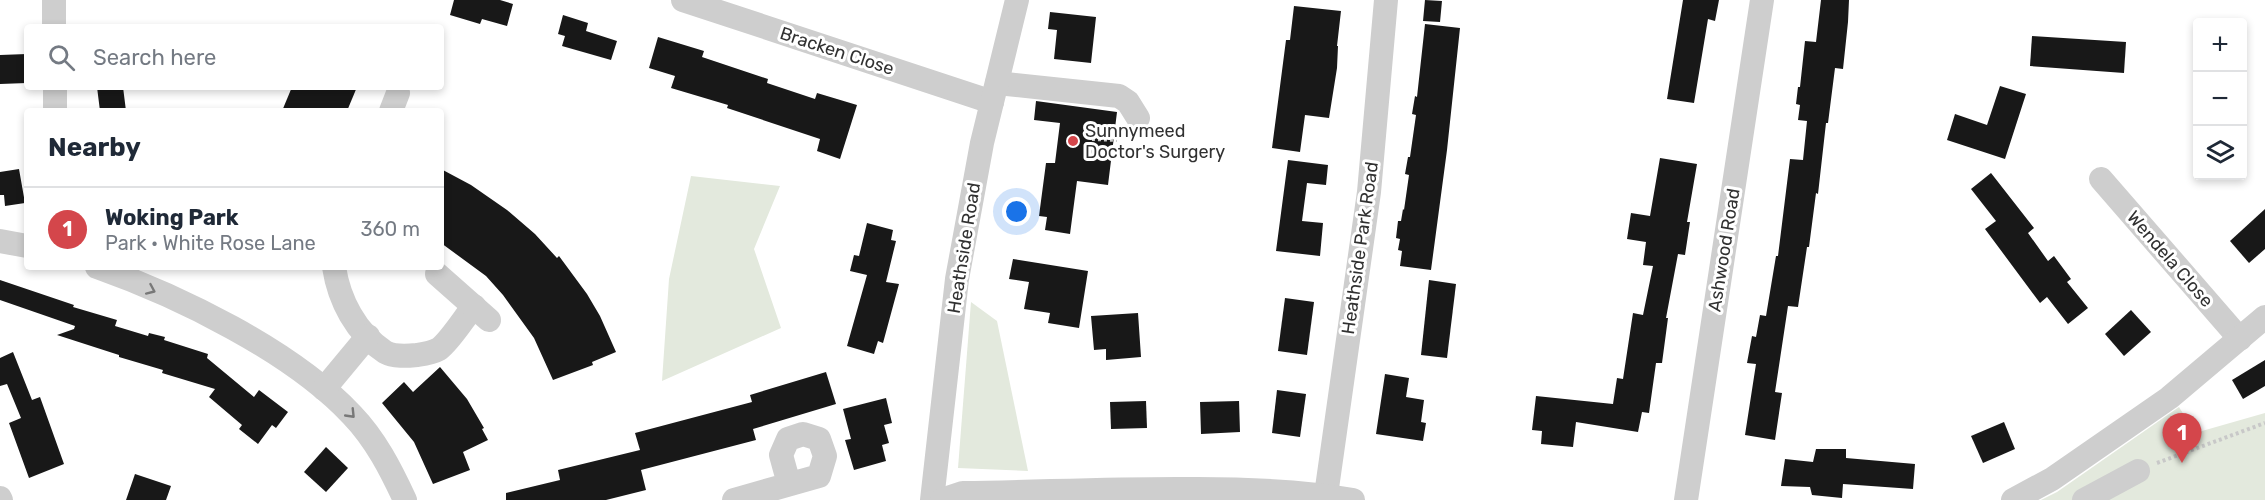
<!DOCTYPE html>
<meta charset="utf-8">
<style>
:root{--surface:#fff;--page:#f2f2f3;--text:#1f2937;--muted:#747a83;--line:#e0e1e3;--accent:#d4464b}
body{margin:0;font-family:Rubik,sans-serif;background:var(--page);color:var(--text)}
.controls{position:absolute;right:18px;top:18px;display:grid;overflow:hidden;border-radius:6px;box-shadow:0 3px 9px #0003}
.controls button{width:54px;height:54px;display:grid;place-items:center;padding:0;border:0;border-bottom:2px solid var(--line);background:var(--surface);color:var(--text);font:30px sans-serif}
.you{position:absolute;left:1017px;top:212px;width:21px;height:21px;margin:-15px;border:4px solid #fff;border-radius:50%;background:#1a73e8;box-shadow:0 0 0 9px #1a73e833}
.badge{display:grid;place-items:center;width:39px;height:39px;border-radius:50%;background:var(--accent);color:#fff;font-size:20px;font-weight:700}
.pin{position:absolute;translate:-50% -50px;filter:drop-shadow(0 2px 3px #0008)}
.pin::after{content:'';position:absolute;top:32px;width:21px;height:18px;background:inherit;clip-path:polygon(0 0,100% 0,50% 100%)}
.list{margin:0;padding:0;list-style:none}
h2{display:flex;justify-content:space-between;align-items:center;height:78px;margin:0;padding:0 24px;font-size:26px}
h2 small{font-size:20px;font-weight:400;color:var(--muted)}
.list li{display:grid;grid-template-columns:39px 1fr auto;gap:18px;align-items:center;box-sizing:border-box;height:84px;padding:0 24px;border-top:2px solid var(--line)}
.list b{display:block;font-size:22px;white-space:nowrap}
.list p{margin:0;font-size:20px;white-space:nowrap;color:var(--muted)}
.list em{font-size:20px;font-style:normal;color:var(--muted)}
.icon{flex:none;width:33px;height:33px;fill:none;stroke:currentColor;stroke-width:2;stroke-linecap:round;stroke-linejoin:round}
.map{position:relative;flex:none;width:2265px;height:500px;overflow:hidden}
.search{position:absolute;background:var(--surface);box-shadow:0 3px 9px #0003;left:24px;top:24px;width:420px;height:66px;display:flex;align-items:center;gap:15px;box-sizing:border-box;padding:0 21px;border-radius:6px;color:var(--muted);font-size:22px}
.panel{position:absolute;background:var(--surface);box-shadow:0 3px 9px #0003;left:24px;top:108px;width:420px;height:162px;border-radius:6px}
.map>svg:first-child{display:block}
.green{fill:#e3e9dd}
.building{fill:#181818}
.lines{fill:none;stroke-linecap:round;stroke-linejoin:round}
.path{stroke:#c8c8c8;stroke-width:4;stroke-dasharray:3 3;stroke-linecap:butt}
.minor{stroke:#cecece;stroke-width:24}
.oneway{stroke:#787878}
.poi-dot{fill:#d4464b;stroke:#fff;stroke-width:2}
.labels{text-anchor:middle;stroke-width:6;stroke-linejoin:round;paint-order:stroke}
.street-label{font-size:18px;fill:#313131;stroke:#fff}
.poi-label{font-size:18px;fill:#313131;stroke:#fff;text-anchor:start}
</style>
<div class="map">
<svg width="2265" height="500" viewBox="0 0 2265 500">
<rect width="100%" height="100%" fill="#fff"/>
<g class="green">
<path d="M691,176L780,186L754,249L781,328L662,381L669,279Z"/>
<path d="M971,302L997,321L1028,471L958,468Z"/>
<path d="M2179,407L2195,433L2265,413V500H2041L2057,492Z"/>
</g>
<g class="building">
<path d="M454,0H500L513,4L507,26L482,19L480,24L450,15Z"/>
<path d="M1425,0L1442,1L1440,22L1423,21Z"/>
<path d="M1683,0H1719L1715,21L1708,19L1694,103L1667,99Z"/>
<path d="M1821,0H1849L1848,22L1843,69L1835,68L1828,123H1826L1818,194L1816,193L1809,247H1807L1798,307L1788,306L1775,392L1782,393L1775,440L1745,435L1756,364L1747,363L1752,336L1756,337L1760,315L1766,316L1776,256H1778L1790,159L1803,160L1807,121L1798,120L1800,105L1796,104L1798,87H1800L1805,41L1816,42Z"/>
<path d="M1294,6L1341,11L1337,46H1338L1337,68L1329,118L1305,115L1300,152L1272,148L1286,40H1290Z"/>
<path d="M1050,12L1096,17L1091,63L1054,59L1057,30L1048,29Z"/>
<path d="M563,15L588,23L586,31L617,41L611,60L562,46L565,36L558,34Z"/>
<path d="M1425,24L1460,28L1447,150L1431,270L1400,266L1402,251L1398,250L1400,239L1396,238L1398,221H1401L1403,209L1404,210L1409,175L1405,174L1408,157H1410L1416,115L1412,114L1415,96L1417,97Z"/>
<path d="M2032,36L2126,42L2124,73L2030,66Z"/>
<path d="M658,37L704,51L702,57L768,79L767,83L815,99L817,93L857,105L840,159L817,151L820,139L727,108L728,105L671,88L675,76L649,68Z"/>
<path d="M27,54V83L0,84V55Z"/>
<path d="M2000,86L2026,94L2005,159L1947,140L1955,114L1987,125Z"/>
<path d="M97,87H123L126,111H100Z"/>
<path d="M292,87H357L347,111H282Z"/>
<path d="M1036,101L1117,112L1108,185L1077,181L1070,234L1045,230L1047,217L1039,216L1046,163H1055L1060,123L1034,120Z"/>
<path d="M1660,158L1697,164L1687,222H1690L1685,255L1678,254L1666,318H1668L1662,363H1656L1649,413L1642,412L1638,432L1576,422L1573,447L1541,444L1542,431L1532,430L1536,396L1613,404L1617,378L1623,379L1633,313L1643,315L1653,266L1643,265L1646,242L1627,239L1631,213L1650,216Z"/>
<path d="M1288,160L1328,165L1326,185L1307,183L1302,221L1323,223L1320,256L1276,251Z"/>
<path d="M19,169L25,203L5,206L4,195H0V172Z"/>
<path d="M441,169L471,185L507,210L535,234L557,258L559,256L587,294L600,316L616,352L592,362L593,365L553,380L534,338L503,295L486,276L441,243Z"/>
<path d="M1991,173L2034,228L2028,233L2048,261L2054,256L2071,279L2067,282L2088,308L2068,324L2047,297L2040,303L1985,229L1996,221L1971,189Z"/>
<path d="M2265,209V249L2249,263L2230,241Z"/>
<path d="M867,223L893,230L891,240L896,241L886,282L899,284L883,343L878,341L874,354L847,346L867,275L850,271L854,255L859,256Z"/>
<path d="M1013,259L1088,271L1079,328L1048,323L1050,313L1024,309L1029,282L1009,279Z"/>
<path d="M0,280L74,305L73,307L117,320L115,326L148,336L149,333L165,337L164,340L208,354L207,358L254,397L259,390L288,412L276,428L272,425L258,444L239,429L242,425L209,397L215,389L162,373L163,370L119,357V355L57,335L74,329L75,326L0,300Z"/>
<path d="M1429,280L1456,284L1447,358L1421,355Z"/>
<path d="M1285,298L1314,302L1307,355L1278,351Z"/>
<path d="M2131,310L2151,332L2124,356L2105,334Z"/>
<path d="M1138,313L1141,357L1106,360V349L1094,350L1091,316Z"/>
<path d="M13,352L32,400L40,397L64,464L29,478L9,423L21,418L7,384L0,386V358Z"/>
<path d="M2265,360V386L2243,399L2232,380Z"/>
<path d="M440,367L467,399L484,428L482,429L488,440L463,452L470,470L433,484L414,442L382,403L404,382L413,392Z"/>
<path d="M826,372L836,404L753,429L756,440L641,470L646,490L606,500H506V493L560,480L558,470L640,450L635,433L752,402L750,395Z"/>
<path d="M1385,374L1409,378L1406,397L1424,400L1421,422L1426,423L1423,441L1376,434Z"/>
<path d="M1277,390L1306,394L1300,437L1272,433Z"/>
<path d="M886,398L892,423L884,425L889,443L882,445L886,461L854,470L845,440L851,439L843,409Z"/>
<path d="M1146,401L1147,428L1111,429L1110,402Z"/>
<path d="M1239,401L1240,432L1201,434L1200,402Z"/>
<path d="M2004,422L2015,449L1983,463L1971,436Z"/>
<path d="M326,447L348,468L326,492L304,472Z"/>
<path d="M1816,449H1846V458L1915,464L1913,489L1843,484L1842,498L1812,495L1810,487L1781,486L1785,459L1813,462Z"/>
<path d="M135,474L171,486L166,500H126Z"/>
</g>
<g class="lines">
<g class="path">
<path d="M1092,139L1117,140"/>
<path d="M2157,463L2265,423"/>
</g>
<g class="minor">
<path d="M54,0V27"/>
<path d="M683,0L992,102"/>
<path d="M997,83L1119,96L1128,102L1138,118"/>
<path d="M55,87V111"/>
<path d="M391,111L398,93"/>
<path d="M2101,179L2240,339"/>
<path d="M0,241L27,246"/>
<path d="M97,267C179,296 292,351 352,415C376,440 391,470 405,500"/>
<path d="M334,267C339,300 356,333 385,352C394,357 407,356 417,355C424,354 432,353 439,349C450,341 464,318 474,306"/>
<path d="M437,274L489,320"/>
<path d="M324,389L368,336"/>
<path d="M1326,495L1369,192L1386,0"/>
<path d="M0,498L1,500"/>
<path d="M734,500L819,476L825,456L819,439L803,434L788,439L781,455L789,484"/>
<path d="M932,500L957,279L982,143L1017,0"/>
<path d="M942,500L963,493C1041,492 1119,488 1197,489C1249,489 1302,491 1353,500"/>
<path d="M1686,500L1762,0"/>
<path d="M2013,500L2052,479L2169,398L2265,317"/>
<path d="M2084,500L2138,471"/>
</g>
</g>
<defs><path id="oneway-chevron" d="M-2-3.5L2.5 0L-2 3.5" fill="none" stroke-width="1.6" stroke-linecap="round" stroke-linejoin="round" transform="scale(1.5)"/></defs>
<g class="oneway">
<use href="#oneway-chevron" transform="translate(151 290) rotate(24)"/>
<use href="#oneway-chevron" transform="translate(351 414) rotate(46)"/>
</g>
<circle class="poi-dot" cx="1073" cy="141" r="6"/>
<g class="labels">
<g class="street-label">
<text transform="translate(837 51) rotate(18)" y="6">Bracken Close</text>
<text transform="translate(964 248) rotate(-81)" y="6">Heathside Road</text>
<text transform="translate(1360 248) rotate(-82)" y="6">Heathside Park Road</text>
<text transform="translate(1724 250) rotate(-81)" y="6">Ashwood Road</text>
<text transform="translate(2170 259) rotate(49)" y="6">Wendela Close</text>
</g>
<g class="poi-label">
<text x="1085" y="137">Sunnymeed<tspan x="1085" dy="21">Doctor's Surgery</tspan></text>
</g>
</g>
</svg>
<div class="controls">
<button>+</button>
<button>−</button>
<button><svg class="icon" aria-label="layers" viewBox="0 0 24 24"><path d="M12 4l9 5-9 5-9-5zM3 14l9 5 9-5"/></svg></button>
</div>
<div class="you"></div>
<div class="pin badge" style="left:2182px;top:463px">1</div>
<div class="search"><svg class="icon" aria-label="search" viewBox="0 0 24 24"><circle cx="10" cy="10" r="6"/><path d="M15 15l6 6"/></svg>Search here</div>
<section class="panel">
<h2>Nearby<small></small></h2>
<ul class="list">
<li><span class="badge">1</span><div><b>Woking Park</b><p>Park · White Rose Lane</p></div><em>360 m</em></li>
</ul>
</section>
</div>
